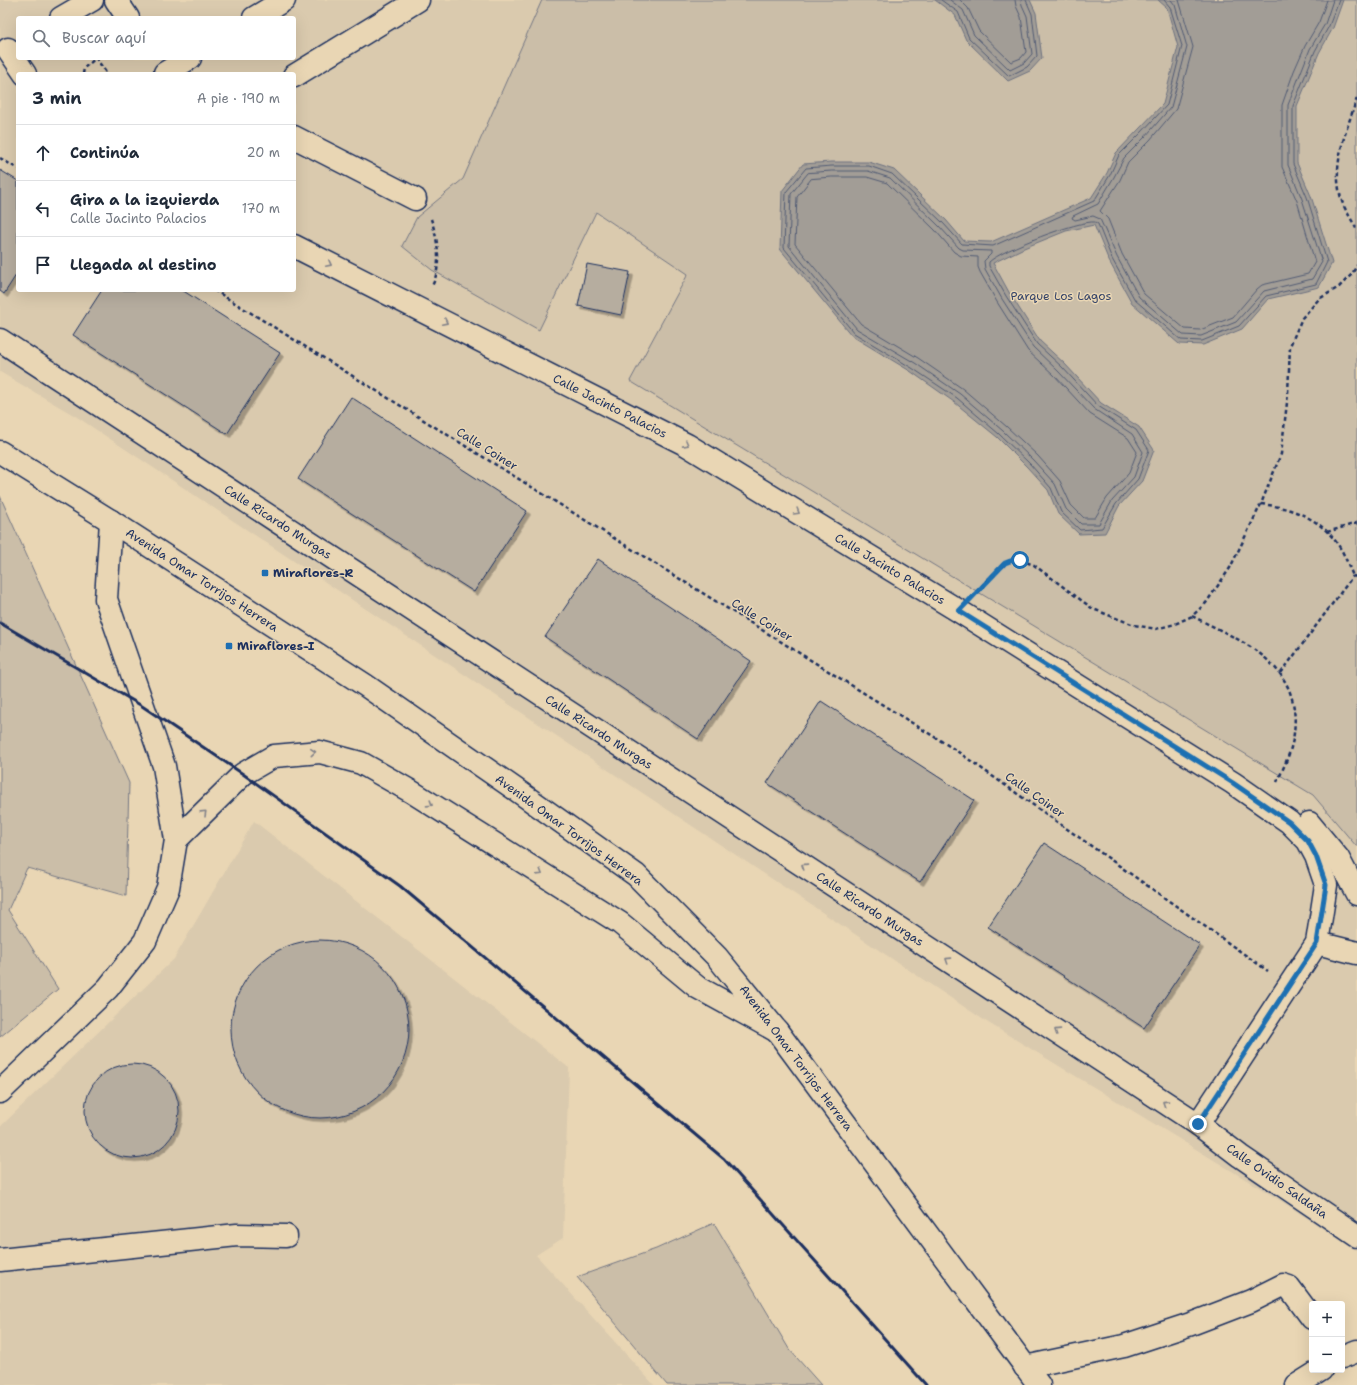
<!DOCTYPE html>
<html lang="es">
<meta charset="utf-8">
<style>
:root{--surface:#fff;--page:#f6f6f7;--text:#1f2937;--muted:#747a83;--line:#e0e1e3}
body{margin:0;font-family:"Shantell Sans",sans-serif;background:var(--page);color:var(--text)}
.controls{position:absolute;right:12px;bottom:12px;display:grid;overflow:hidden;border-radius:4px;box-shadow:0 4px 16px #0002}
.controls button{width:36px;height:36px;display:grid;place-items:center;padding:0;border:0;border-bottom:1px solid var(--line);background:var(--surface);color:var(--text);font:20px sans-serif}
.stop{position:absolute;width:12px;height:12px;margin:-9px;border:3px solid #1f6fb2;border-radius:50%;background:#fff}
.stop.end{background:#1f6fb2;border-color:#fff;box-shadow:0 1px 4px #0008}
.list{margin:0;padding:0;list-style:none}
h2{display:flex;justify-content:space-between;align-items:center;height:52px;margin:0;padding:0 16px;font-size:17px}
h2 small{font-size:13px;font-weight:400;color:var(--muted)}
.list li{display:grid;grid-template-columns:26px 1fr auto;gap:12px;align-items:center;box-sizing:border-box;height:56px;padding:0 16px;border-top:1px solid var(--line)}
.list b{display:block;font-size:15px;white-space:nowrap}
.list p{margin:0;font-size:13px;white-space:nowrap;color:var(--muted)}
.list em{font-size:13px;font-style:normal;color:var(--muted)}
.icon{flex:none;width:22px;height:22px;fill:none;stroke:currentColor;stroke-width:2;stroke-linecap:round;stroke-linejoin:round}
.map{position:relative;flex:none;width:1357px;height:1385px;overflow:hidden}
.search{position:absolute;background:var(--surface);box-shadow:0 4px 16px #0002;left:16px;top:16px;width:280px;height:44px;display:flex;align-items:center;gap:10px;box-sizing:border-box;padding:0 14px;border-radius:4px;color:var(--muted);font-size:15px}
.panel{position:absolute;background:var(--surface);box-shadow:0 4px 16px #0002;left:16px;top:72px;width:280px;height:220px;border-radius:4px}
.map>svg:first-child{display:block}
.built{fill:#dacaae;fill-rule:evenodd}
.green{fill:#cbbea8;stroke:#737683}
.water{fill:#a29d96;stroke:#6c7180}
.lines{fill:none;stroke-linecap:round;stroke-linejoin:round}
.shore{stroke:#515b74;stroke-width:1}
.building{fill:#b6ad9f;stroke:#1b2f5e;filter:url(#shadow)}
.minor-casing{stroke:#1b2f5e;stroke-width:25}
.major-casing{stroke:#1b2f5e;stroke-width:25}
.path{stroke:#1b2f5e;stroke-width:2.5;stroke-dasharray:4 3;stroke-linecap:butt}
.minor{stroke:#e9d6b4;stroke-width:22}
.major{stroke:#e9d6b4;stroke-width:22}
.rail{stroke:#1b2f5e;stroke-width:3}
.oneway{stroke:#828289}
.route{stroke:#1f6fb2;stroke-width:5}
.poi-dot{fill:#1f6fb2;stroke:#e9d6b4;stroke-width:1.5}
.labels{text-anchor:middle;stroke-width:3;stroke-linejoin:round;paint-order:stroke}
.park-label{font-size:12px;fill:#354469;stroke:#e9d6b4}
.street-label{font-size:12px;fill:#1b2f5e;stroke:#e9d6b4}
.poi-label{font-size:12px;font-weight:bold;fill:#1b2f5e;stroke:#e9d6b4;text-anchor:start}
</style>
<div class="map">
<svg width="1357" height="1385" viewBox="0 0 1357 1385">
<defs>
<filter id="shadow"><feDropShadow dx="3.5" dy="3.5" stdDeviation="0" flood-color="#0004"/></filter>
</defs>
<rect width="100%" height="100%" fill="#e9d6b4"/>
<filter id="ink" filterUnits="userSpaceOnUse"><feTurbulence type="fractalNoise" baseFrequency=".025" numOctaves="2"/><feDisplacementMap in="SourceGraphic" scale="8" xChannelSelector="R" yChannelSelector="G"/><feConvolveMatrix kernelMatrix="1 2 1 2 8 2 1 2 1" color-interpolation-filters="sRGB"/></filter>
<g filter="url(#ink)">
<g class="built">
<path d="M0,0H1357V1251L1281,1201L990,1024L77,417L0,372ZM18,18H294V58H18ZM18,74H294V290H18Z"/>
<path d="M254,821L569,1068L563,1238L536,1255L654,1385H0V1127L174,959Z"/>
</g>
<g class="green">
<path d="M542,0H1357V847L1313,795L630,381L688,274L596,212L539,330L432,270L402,246L417,217L463,179Z"/>
<path d="M0,496L129,783L126,896L27,868L8,910L58,989L0,1037Z"/>
<path d="M714,1223L789,1349L821,1385H667L577,1277L656,1249Z"/>
</g>
<g class="water">
<path d="M935,0H1030L1036,13L1042,58L1030,71L1008,81L966,40L955,15Z"/>
<path d="M1158,0H1343L1333,28L1319,53L1297,106V163L1311,196L1332,263L1319,287L1268,299L1242,329L1203,345L1179,344L1132,303L1109,261L1094,225L1066,231L1024,248L993,263L1010,294L1040,341L1065,364L1101,403L1139,427L1154,450L1142,481L1119,506L1105,533L1079,534L1058,514L1048,490L1027,467L997,437L954,402L910,371L852,336L780,249L782,191L803,164L831,162H869L894,170L946,220L964,241L991,242L1091,198L1107,173L1116,153L1163,104L1178,47L1167,8Z"/>
</g>
<g class="lines">
<g class="shore">
<path d="M941,0L958,12L969,38L1009,76L1027,67L1037,56L1032,14L1026,0"/>
<path d="M950,0L963,10L974,35L1010,70L1024,63L1032,54L1027,16L1022,5L1021,0"/>
<path d="M960,0L968,8L979,31L1011,62L1021,58L1026,52L1021,17L1016,6L1015,0"/>
<path d="M1164,0L1170,7L1182,46L1167,105L1141,133L1119,155L1110,175L1094,201L993,246L962,244L943,223L892,174L869,166H832L806,168L786,192L784,248L854,333L912,368L957,398L999,434L1030,464L1051,488L1061,512L1080,530L1102,528L1116,504L1138,479L1149,450L1136,430L1098,406L1062,367L1037,344L1006,296L989,266V262C1001,250 1079,220 1095,222L1098,224L1112,259L1135,300L1181,340L1202,341L1239,326L1266,296L1316,284L1327,262L1307,197L1293,164V106L1315,51L1329,26L1339,0"/>
<path d="M1171,0L1175,5L1187,47L1171,107L1145,137L1124,158L1114,177L1098,204L1073,216L1072,218L1075,220L1093,216L1100,219L1117,257L1139,297L1183,335L1201,336L1236,322L1264,291L1312,279L1322,262L1302,199L1288,165V105L1310,49L1325,24L1333,0"/>
<path d="M1179,0L1193,47L1176,109L1150,140L1128,162L1120,180L1100,211L1108,219L1122,254L1144,294L1185,329L1200,330L1233,317L1257,289L1262,285L1308,274L1315,262L1297,201L1282,167V105L1294,71L1305,46L1319,22L1327,0"/>
<path d="M832,171H868L890,178L939,226L959,248L963,250L991,251V254L984,261L985,269L1002,299L1033,347L1058,371L1094,409L1132,434L1143,452L1134,477L1112,501L1099,524H1081L1066,509L1055,484L1033,460L1003,431L960,394L915,363L857,329L789,246L791,194L808,173Z"/>
<path d="M832,177H867L887,183L935,230L954,252L961,256L978,257V267L980,272L997,302L1028,351L1054,375L1090,414L1128,438L1137,452L1129,473L1107,498L1095,518H1084L1071,505L1060,481L1038,456L1007,427L963,389L918,358L861,324L795,244L797,197L811,179Z"/>
</g>
</g>
<g class="building">
<path d="M0,170L18,181V272L4,294L0,291Z"/>
<path d="M587,264L630,272L621,315L578,306Z"/>
<path d="M102,290H182L280,353L227,434L73,335Z"/>
<path d="M351,397L527,511L474,592L298,479Z"/>
<path d="M598,559L751,661L698,739L545,637Z"/>
<path d="M821,701L974,800L920,882L767,783Z"/>
<path d="M1044,843L1200,945L1144,1028L988,927Z"/>
<circle cx="320" cy="1029" r="89"/>
<circle cx="132" cy="1111" r="47"/>
</g>
<g class="lines">
<g class="minor-casing">
<g id="minor">
<path d="M116,0L128,18"/>
<path d="M61,18L92,0"/>
<path d="M254,18L284,0"/>
<path d="M8,49L25,74"/>
<path d="M165,73L190,58"/>
<path d="M294,76L418,0"/>
<path d="M294,137L415,199"/>
<path d="M294,246L687,445L959,611L1233,783L1289,822L1308,841L1316,856L1326,885L1317,943L1198,1124"/>
<path d="M0,340L1198,1124L1240,1156L1357,1236"/>
<path d="M1309,823L1338,858L1357,894"/>
<path d="M176,840L243,774L274,756L320,752L361,763L412,792L620,923L697,987L777,1031"/>
<path d="M1317,943L1357,953"/>
<path d="M0,1092L108,988L145,941L168,888L176,840L164,766L106,599L111,521"/>
<path d="M0,1260L237,1235L286,1236"/>
<path d="M1342,1357L1357,1351"/>
<path d="M1025,1367L1124,1346L1191,1324L1251,1301L1283,1285L1289,1287L1312,1318"/>
<path d="M1297,1385L1321,1370"/>
</g>
</g>
<g class="major-casing">
<path id="major" d="M0,452L111,521L365,685L515,789L636,875L717,957L777,1031L1039,1385"/>
</g>
<g class="path">
<path d="M83,74L84,68L96,58L107,74"/>
<path d="M1357,98C1347,130 1331,164 1341,198C1344,210 1353,220 1357,231"/>
<path d="M0,158L18,169"/>
<path d="M431,219C438,240 442,266 432,286"/>
<path d="M214,290L954,749L1268,971"/>
<path d="M1261,504C1296,508 1326,521 1343,553C1347,561 1350,569 1353,576"/>
<path d="M1327,532L1357,523"/>
<path d="M1353,576L1357,577"/>
<path d="M977,592L1005,563L1013,560H1020L1034,565L1093,609L1134,625L1156,629L1175,624L1192,616L1206,603L1230,568L1261,504L1281,454L1288,394L1290,346L1302,318L1319,299L1339,287L1352,274L1357,265"/>
<path d="M1192,616C1243,642 1302,663 1294,733C1292,750 1284,767 1277,782"/>
<path d="M1281,673L1353,576"/>
</g>
<use href="#minor" class="minor"/>
<use href="#major" class="major"/>
<path class="rail" d="M0,623L142,706L243,774L400,886L724,1159L926,1385"/>
</g>
<defs><path id="oneway-chevron" d="M-2-3.5L2.5 0L-2 3.5" fill="none" stroke-width="1.6" stroke-linecap="round" stroke-linejoin="round"/></defs>
<g class="oneway">
<use href="#oneway-chevron" transform="translate(329 264) rotate(27)"/>
<use href="#oneway-chevron" transform="translate(445 322) rotate(27)"/>
<use href="#oneway-chevron" transform="translate(686 444) rotate(29)"/>
<use href="#oneway-chevron" transform="translate(797 512) rotate(31)"/>
<use href="#oneway-chevron" transform="translate(313 752) rotate(-5)"/>
<use href="#oneway-chevron" transform="translate(430 804) rotate(32)"/>
<use href="#oneway-chevron" transform="translate(204 813) rotate(-44)"/>
<use href="#oneway-chevron" transform="translate(804 866) rotate(-147)"/>
<use href="#oneway-chevron" transform="translate(540 873) rotate(32)"/>
<use href="#oneway-chevron" transform="translate(948 960) rotate(-147)"/>
<use href="#oneway-chevron" transform="translate(1057 1031) rotate(-147)"/>
<use href="#oneway-chevron" transform="translate(1165 1103) rotate(-147)"/>
</g>
</g>
<g class="lines" filter="url(#ink)">
<path class="route" d="M1020,560H1013L1005,563L959,611L1233,783L1289,822L1308,841L1316,856L1326,885L1317,943L1198,1124"/>
</g>
<g class="poi-dot">
<rect x="261" y="569" width="8" height="8" rx="2"/>
<rect x="225" y="642" width="8" height="8" rx="2"/>
</g>
<g class="labels">
<g class="park-label">
<text x="1061" y="300">Parque Los Lagos</text>
</g>
<g class="street-label">
<text transform="translate(610 406) rotate(27)" y="4">Calle Jacinto Palacios</text>
<text transform="translate(487 449) rotate(32)" y="4">Calle Coiner</text>
<text transform="translate(278 522) rotate(33)" y="4">Calle Ricardo Murgas</text>
<text transform="translate(890 569) rotate(31)" y="4">Calle Jacinto Palacios</text>
<text transform="translate(202 580) rotate(33)" y="4">Avenida Omar Torrijos Herrera</text>
<text transform="translate(762 620) rotate(32)" y="4">Calle Coiner</text>
<text transform="translate(599 732) rotate(33)" y="4">Calle Ricardo Murgas</text>
<text transform="translate(1035 795) rotate(35)" y="4">Calle Coiner</text>
<text transform="translate(569 830) rotate(36)" y="4">Avenida Omar Torrijos Herrera</text>
<text transform="translate(870 909) rotate(33)" y="4">Calle Ricardo Murgas</text>
<text transform="translate(796 1058) rotate(53)" y="4">Avenida Omar Torrijos Herrera</text>
<text transform="translate(1277 1181) rotate(35)" y="4">Calle Ovidio Saldaña</text>
</g>
<g class="poi-label">
<text x="273" y="577">Miraflores-R</text>
<text x="237" y="650">Miraflores-I</text>
</g>
</g>
</svg>
<div class="controls">
<button>+</button>
<button>−</button>
</div>
<div class="stop" style="left:1020px;top:560px"></div>
<div class="stop end" style="left:1198px;top:1124px"></div>
<div class="search"><svg class="icon" aria-label="search" viewBox="0 0 24 24"><circle cx="10" cy="10" r="6"/><path d="M15 15l6 6"/></svg>Buscar aquí</div>
<section class="panel">
<h2>3 min<small>A pie · 190 m</small></h2>
<ul class="list">
<li><svg class="icon" aria-label="ahead" viewBox="0 0 24 24"><path d="M12 20V5M6 11l6-6 6 6"/></svg><div><b>Continúa</b></div><em>20 m</em></li>
<li><svg class="icon" aria-label="left" viewBox="0 0 24 24"><path d="M17 20v-9H6M10 6l-5 5 5 5"/></svg><div><b>Gira a la izquierda</b><p>Calle Jacinto Palacios</p></div><em>170 m</em></li>
<li><svg class="icon" aria-label="arrive" viewBox="0 0 24 24"><path d="M6 21V4h12l-3 4 3 4H6"/></svg><div><b>Llegada al destino</b></div></li>
</ul>
</section>
</div>
